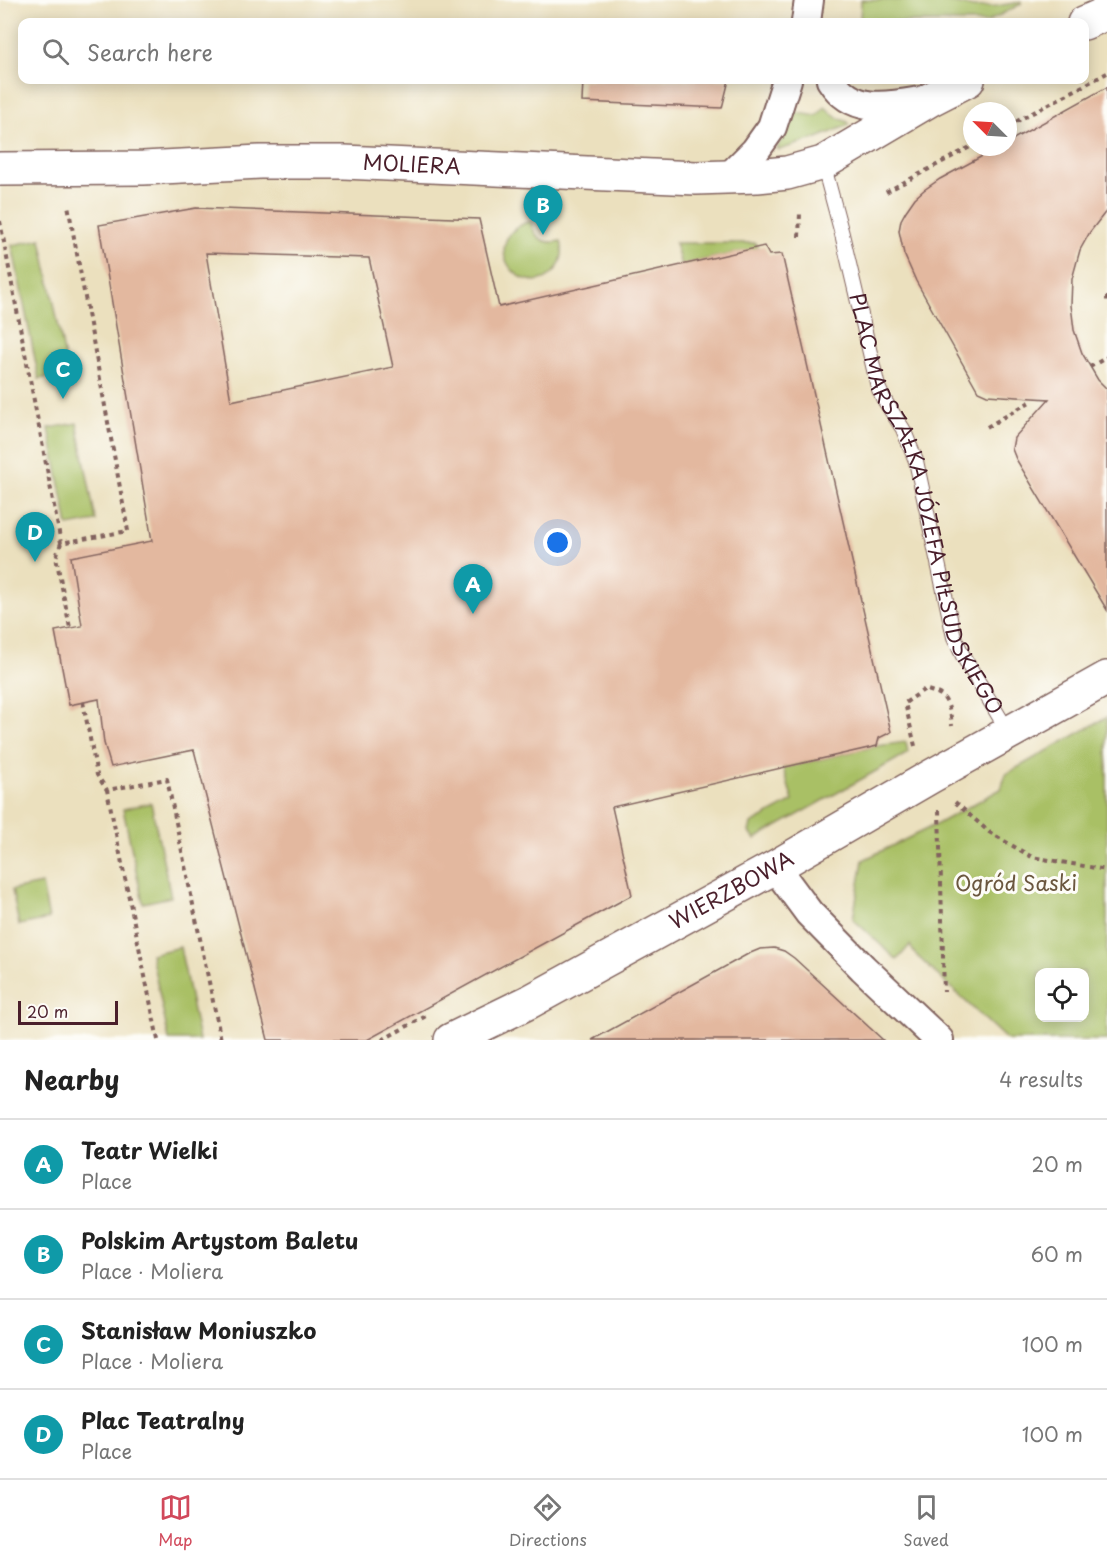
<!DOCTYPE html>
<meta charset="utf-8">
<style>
:root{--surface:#fff;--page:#f6f6f6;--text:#222;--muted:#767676;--line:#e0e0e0;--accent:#d1495b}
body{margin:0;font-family:"Playpen Sans",sans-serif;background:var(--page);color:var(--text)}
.controls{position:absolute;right:18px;bottom:18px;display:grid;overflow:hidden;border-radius:12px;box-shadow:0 3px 15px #0003}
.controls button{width:54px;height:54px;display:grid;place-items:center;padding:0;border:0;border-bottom:2px solid var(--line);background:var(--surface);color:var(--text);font:30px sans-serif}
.compass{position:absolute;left:963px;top:102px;width:54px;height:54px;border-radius:50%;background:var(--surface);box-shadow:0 3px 15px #0003;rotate:294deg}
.scale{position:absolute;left:18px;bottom:15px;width:100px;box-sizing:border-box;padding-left:6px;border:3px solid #4a1f2b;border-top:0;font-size:16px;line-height:21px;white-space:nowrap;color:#4a1f2b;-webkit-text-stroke:4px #fdfcf7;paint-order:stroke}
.you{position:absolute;left:558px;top:543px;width:21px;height:21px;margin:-15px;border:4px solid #fff;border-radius:50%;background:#1a73e8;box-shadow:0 0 0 9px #1a73e833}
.badge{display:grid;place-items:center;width:39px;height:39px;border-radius:50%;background:var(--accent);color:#fff;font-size:20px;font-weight:700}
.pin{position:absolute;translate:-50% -50px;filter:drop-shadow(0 2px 3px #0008)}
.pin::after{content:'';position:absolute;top:32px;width:21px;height:18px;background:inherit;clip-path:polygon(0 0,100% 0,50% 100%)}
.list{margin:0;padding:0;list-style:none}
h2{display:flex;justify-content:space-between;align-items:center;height:78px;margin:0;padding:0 24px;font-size:26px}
h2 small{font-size:20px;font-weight:400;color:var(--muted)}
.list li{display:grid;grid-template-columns:39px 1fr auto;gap:18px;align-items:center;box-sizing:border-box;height:90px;padding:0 24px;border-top:2px solid var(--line)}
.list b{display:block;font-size:22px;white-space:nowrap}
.list p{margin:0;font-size:20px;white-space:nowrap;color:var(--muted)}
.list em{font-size:20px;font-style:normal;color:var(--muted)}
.icon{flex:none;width:33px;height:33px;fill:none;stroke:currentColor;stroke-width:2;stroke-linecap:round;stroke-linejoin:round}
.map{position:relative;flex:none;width:1107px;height:1040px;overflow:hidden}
.search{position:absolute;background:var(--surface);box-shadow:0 3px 15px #0003;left:18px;right:18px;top:18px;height:66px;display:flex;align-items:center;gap:15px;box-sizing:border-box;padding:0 21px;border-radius:12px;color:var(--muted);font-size:22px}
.sheet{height:438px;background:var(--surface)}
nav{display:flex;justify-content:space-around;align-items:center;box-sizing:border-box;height:84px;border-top:2px solid var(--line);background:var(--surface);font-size:16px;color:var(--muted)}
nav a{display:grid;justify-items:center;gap:3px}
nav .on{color:var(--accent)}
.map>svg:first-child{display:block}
.green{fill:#a9c065;stroke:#7a7048;stroke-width:1.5;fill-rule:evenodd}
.building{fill:#e3b89f;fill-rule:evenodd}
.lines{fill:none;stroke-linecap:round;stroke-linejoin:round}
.service-casing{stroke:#82635e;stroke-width:16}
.minor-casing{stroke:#82635e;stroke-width:32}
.tertiary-casing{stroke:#82635e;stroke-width:36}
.path{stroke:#82635e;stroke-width:4;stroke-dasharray:4.5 4.5;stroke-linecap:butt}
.service{stroke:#fff;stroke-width:14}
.minor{stroke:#fff;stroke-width:28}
.tertiary{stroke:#fff;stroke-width:33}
.labels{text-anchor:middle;stroke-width:6;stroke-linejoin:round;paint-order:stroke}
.street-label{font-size:21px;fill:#4a1f2b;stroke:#fdfcf7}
.park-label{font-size:21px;fill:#6b573f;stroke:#fdfcf7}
</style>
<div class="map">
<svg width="1107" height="1040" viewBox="0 0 1107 1040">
<rect width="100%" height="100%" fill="#fdfcf7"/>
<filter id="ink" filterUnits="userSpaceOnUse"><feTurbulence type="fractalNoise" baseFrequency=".0167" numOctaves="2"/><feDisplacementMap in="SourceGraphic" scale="12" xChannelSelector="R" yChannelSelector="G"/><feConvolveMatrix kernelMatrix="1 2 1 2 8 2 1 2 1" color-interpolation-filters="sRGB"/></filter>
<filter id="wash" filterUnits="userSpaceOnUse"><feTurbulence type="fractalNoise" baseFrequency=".008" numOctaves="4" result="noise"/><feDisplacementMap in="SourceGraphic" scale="24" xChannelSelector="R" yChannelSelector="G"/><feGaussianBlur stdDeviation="1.35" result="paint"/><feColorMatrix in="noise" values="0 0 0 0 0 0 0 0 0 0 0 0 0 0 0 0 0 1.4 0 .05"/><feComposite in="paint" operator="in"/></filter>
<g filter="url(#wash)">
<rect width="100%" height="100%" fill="#ebe0be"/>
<g class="green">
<path d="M861,0H935L974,7L996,6L1021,2V4L987,22H860Z"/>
<path d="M825,107L836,117L848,122L849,125L817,138L779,150L777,148L788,128L792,112L817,116Z"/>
<path d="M527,222H531C534,238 545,245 561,241C564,253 562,263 554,272C524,303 475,244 527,222Z"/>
<path d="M41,239L68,373L39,379L12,245Z"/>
<path d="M675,243H756L758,248L681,265Z"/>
<path d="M77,423L96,521L68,526L49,428Z"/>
<path d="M1107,717V1040H1007L914,953L910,945L897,960L853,919L863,860L939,823L1001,789L1006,774ZM1040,972H1084V1017H1040Z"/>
<path d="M906,742L908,753L755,839L749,832L751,824L793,801L783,768L877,746Z"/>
<path d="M151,803L171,897L143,903L123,809Z"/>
<path d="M42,884L49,919L19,925L12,890Z"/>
<path d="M180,947L199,1040H169L151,954Z"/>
</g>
<g id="blocks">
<g class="building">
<path d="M583,80H729L722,108L582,102Z"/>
<path d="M1107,87V210L1090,232L1080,250L1072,279L1071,305L1074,330L1082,353L1098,380L1107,389V610L1016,459L1012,449L1014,438L1049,399L987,395L978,391L916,281L904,254L899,231L901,220L906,211L915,198L924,190L940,179L999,147H1008V142Z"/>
<path d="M196,208L479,219L499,307L764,246L769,255L782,254L891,732L879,738L877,746L612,807L632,895L367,1040H268L194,750L111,767L104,743L99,699L69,705L55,631L82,626L71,557L152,541L99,225ZM206,253L369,258L393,367L231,401Z"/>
<path d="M774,948L784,951L794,958L883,1040H592L748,954L760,949Z"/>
</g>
</g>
</g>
<g filter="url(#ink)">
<use href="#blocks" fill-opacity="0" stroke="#82635e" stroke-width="1.5"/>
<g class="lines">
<g class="service-casing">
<g id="service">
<path id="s1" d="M823,163L842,234L878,387L883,398L903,429L916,461L954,637L963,656L1009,733"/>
</g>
</g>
<g class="minor-casing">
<g id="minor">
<path d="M806,22L809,0"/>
<path d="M831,80C854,116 890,106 926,100"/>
<path d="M728,178L755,151L772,127L787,80"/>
<path d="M775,867L809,913L863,968L939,1040"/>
</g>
</g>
<g class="tertiary-casing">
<g id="tertiary">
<path d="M1084,23L1107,13"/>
<path id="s2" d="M0,169L143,168L260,162H344L696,178L757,176L787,173L823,163L931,99L968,80"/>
<path id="s3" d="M451,1040L529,1002L653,934L775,867L930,777L1107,678"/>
</g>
</g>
<g class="path">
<path d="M1008,126L1107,73"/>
<path d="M886,192L972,146"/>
<path d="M0,221L61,543L128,531L68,205"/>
<path d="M799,237L800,213"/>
<path d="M1107,296V304"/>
<path d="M1090,367L1107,357"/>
<path d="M987,427L1033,400"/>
<path d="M61,543L56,557L70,628"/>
<path d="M83,702L97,775L107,790"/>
<path d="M915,746L905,703L925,689C929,691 935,692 939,694C949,700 951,715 952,726"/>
<path d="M955,802L989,832L1032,857L1107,870"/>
<path d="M939,810L944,992"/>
<path d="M158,1040L107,790L167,779L221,1040"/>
<path d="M382,1040L426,1016"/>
</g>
<use href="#service" class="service"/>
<use href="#minor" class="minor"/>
<use href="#tertiary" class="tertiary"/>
</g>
</g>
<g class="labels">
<g class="street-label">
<text dy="7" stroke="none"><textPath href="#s2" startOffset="412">MOLIERA</textPath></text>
<text dy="7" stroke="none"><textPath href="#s1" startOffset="358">PLAC MARSZAŁKA JÓZEFA PIŁSUDSKIEGO</textPath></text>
<text dy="7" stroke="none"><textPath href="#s3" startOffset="318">WIERZBOWA</textPath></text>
</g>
<g class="park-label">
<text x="1016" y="891">Ogród Saski</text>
</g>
</g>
</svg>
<div class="controls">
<button><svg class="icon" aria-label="locate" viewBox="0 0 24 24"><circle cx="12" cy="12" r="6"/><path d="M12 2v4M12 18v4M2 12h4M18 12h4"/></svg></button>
</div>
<svg class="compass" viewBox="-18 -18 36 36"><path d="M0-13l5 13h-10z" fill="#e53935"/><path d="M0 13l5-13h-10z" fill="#767676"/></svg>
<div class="scale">20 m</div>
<div class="you"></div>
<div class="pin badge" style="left:473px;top:614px;background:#0f9aa8">A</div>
<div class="pin badge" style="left:543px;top:235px;background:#0f9aa8">B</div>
<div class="pin badge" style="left:63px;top:399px;background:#0f9aa8">C</div>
<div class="pin badge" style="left:35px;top:562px;background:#0f9aa8">D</div>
<div class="search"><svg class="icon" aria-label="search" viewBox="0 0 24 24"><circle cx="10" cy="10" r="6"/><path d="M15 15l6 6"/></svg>Search here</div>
</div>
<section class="sheet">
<h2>Nearby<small>4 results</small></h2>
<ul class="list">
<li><span class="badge" style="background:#0f9aa8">A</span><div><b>Teatr Wielki</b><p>Place</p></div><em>20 m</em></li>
<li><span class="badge" style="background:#0f9aa8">B</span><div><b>Polskim Artystom Baletu</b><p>Place · Moliera</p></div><em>60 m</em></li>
<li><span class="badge" style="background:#0f9aa8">C</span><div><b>Stanisław Moniuszko</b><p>Place · Moliera</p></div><em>100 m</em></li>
<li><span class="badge" style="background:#0f9aa8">D</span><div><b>Plac Teatralny</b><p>Place</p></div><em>100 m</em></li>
</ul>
</section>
<nav>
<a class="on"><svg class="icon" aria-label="map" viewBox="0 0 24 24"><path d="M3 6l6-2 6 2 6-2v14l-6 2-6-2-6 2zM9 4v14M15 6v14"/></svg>Map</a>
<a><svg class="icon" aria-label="directions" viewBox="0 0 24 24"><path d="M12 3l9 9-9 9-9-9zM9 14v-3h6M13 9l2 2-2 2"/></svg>Directions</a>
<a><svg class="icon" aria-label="saved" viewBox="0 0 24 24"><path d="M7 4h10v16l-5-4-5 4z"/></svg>Saved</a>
</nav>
